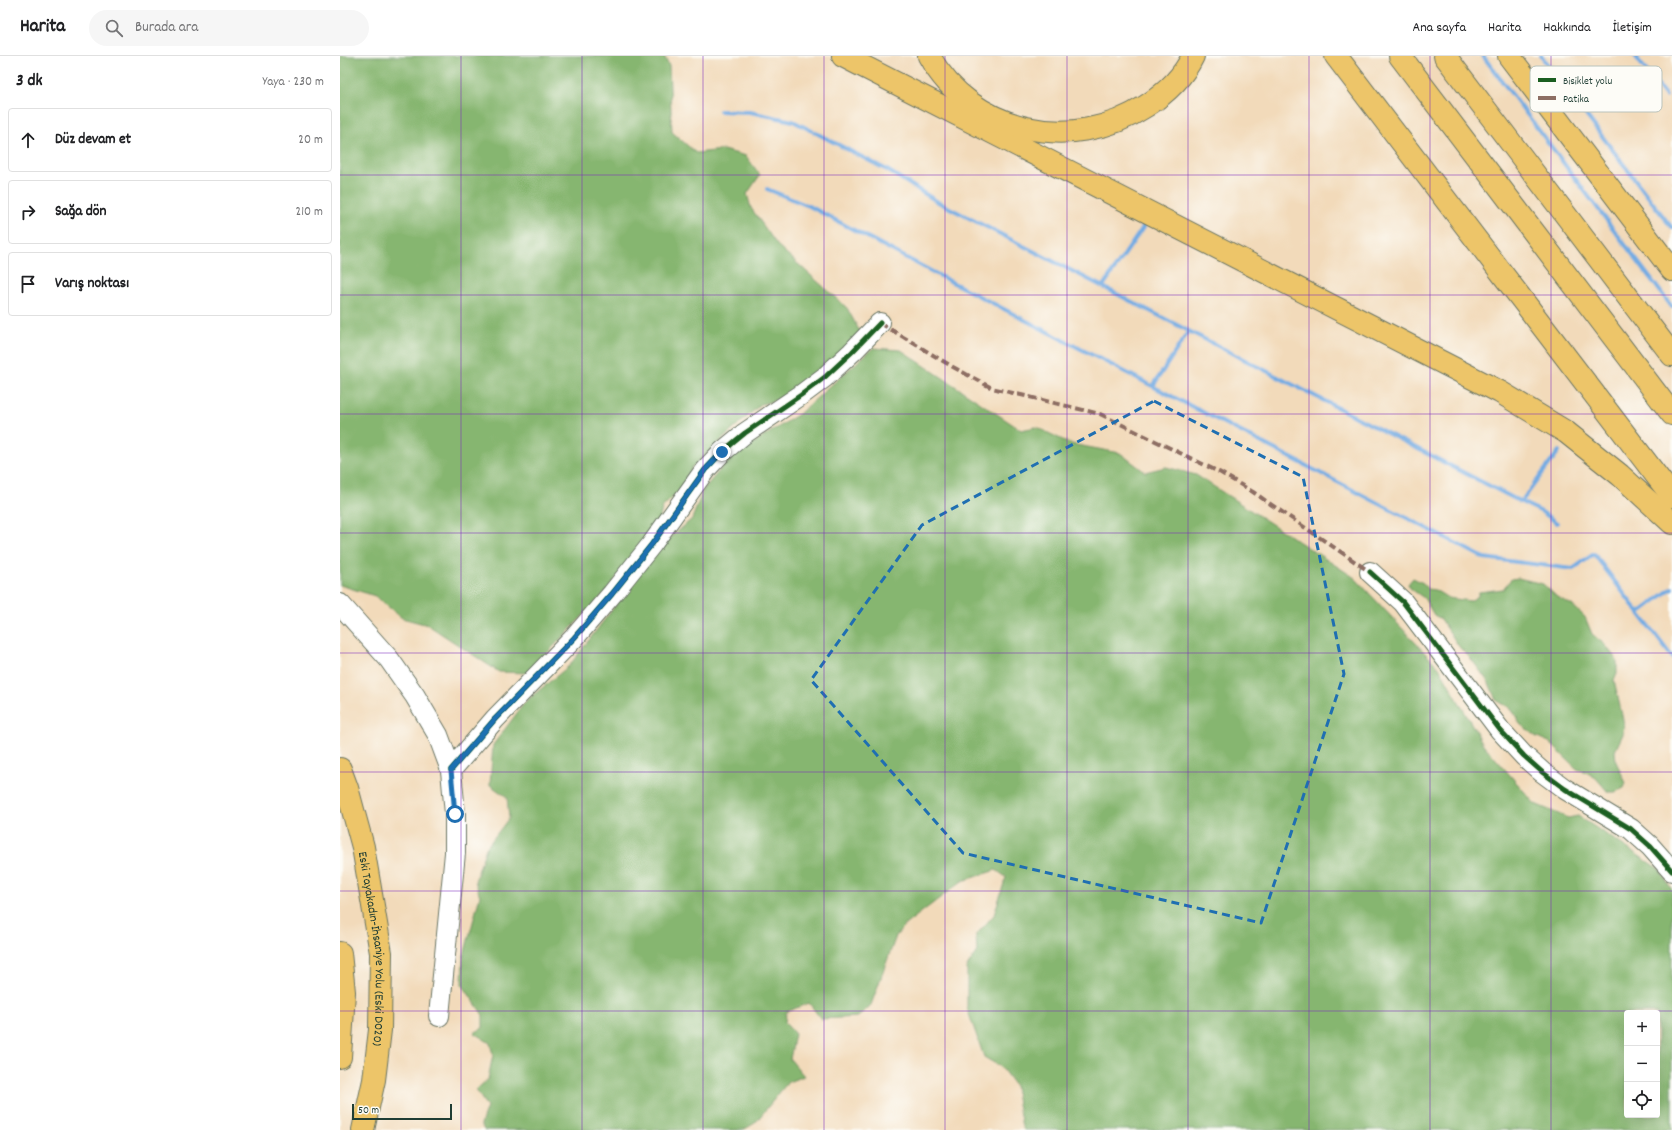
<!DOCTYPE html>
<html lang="tr">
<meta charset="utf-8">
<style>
:root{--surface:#fff;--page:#f6f6f6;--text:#202124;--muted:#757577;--line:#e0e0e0}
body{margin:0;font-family:Dekko,sans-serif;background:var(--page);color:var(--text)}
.controls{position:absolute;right:12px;bottom:12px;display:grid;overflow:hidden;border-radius:4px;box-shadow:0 4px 16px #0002}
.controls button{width:36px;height:36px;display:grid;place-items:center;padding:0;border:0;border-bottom:1px solid var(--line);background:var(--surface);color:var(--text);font:20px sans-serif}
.scale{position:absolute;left:12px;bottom:10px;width:100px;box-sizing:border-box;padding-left:4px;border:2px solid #1f3d34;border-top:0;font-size:11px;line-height:14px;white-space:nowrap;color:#1f3d34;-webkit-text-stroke:3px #fdfcf7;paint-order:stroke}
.stop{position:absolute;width:12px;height:12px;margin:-9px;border:3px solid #1f6fb2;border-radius:50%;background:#fff}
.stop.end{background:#1f6fb2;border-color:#fff;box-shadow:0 1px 4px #0008}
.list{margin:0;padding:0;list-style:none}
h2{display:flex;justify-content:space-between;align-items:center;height:52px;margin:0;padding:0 16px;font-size:17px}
h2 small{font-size:13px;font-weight:400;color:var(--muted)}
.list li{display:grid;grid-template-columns:26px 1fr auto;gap:12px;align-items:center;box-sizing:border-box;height:64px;margin:0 8px 8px;padding:0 8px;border:1px solid var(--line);border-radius:4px}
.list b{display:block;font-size:15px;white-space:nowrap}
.list em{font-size:13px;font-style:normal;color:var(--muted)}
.icon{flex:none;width:22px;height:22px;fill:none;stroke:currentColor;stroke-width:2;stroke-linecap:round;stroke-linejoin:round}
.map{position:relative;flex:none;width:1332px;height:1074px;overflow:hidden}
header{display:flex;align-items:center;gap:24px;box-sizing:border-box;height:56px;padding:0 20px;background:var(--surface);border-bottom:1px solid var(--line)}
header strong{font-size:19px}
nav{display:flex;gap:22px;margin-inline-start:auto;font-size:14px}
.search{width:280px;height:36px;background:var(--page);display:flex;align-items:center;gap:10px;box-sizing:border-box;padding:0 14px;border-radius:22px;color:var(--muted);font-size:15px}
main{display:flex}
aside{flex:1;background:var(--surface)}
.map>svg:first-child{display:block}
.forest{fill:#86b66f;stroke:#527a52;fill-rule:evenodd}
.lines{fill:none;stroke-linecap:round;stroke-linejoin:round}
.stream{stroke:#74ace3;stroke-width:4}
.minor-casing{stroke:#697463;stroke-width:22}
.major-casing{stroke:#697463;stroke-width:24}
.highway-casing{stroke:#697463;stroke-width:24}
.minor{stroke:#fff;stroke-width:20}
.major{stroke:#edc569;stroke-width:22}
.highway{stroke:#edc569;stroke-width:22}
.quiet{stroke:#8d6e63;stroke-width:4;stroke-dasharray:8 4;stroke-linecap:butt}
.cycleway-casing{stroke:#fdfcf7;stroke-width:8}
.cycleway{stroke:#1b5e20;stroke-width:5}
.route{stroke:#1f6fb2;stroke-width:5}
.marked{fill:none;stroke:#1f6fb2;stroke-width:3;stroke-dasharray:8 5;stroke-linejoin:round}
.grid{fill:none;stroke:#7b2cbf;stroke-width:1;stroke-opacity:0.55}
.labels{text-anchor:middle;stroke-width:4;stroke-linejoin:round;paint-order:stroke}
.street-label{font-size:13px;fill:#1f3d34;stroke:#fdfcf7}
.key{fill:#fdfcf7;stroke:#bac3bc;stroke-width:1}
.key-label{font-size:11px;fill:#1f3d34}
</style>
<header>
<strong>Harita</strong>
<div class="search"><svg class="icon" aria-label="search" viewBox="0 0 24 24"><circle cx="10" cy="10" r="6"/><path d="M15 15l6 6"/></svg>Burada ara</div>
<nav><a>Ana sayfa</a><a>Harita</a><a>Hakkında</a><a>İletişim</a></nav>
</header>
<main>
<aside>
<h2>3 dk<small>Yaya · 230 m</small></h2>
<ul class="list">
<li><svg class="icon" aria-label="ahead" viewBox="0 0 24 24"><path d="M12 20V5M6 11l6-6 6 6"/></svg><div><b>Düz devam et</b></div><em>20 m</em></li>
<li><svg class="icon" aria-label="right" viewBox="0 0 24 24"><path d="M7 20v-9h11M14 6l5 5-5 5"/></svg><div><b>Sağa dön</b></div><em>210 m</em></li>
<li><svg class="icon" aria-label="arrive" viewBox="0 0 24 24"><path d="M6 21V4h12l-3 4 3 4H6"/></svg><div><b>Varış noktası</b></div></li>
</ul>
</aside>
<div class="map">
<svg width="1332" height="1074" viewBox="0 0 1332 1074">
<rect width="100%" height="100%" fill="#fdfcf7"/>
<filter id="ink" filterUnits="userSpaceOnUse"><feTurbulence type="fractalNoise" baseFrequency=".025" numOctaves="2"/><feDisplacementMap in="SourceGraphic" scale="8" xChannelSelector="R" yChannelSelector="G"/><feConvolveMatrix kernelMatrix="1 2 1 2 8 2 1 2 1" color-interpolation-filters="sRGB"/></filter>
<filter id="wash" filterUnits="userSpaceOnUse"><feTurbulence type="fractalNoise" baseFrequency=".012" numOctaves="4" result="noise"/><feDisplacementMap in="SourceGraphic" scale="16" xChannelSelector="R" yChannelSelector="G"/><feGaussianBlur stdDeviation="0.9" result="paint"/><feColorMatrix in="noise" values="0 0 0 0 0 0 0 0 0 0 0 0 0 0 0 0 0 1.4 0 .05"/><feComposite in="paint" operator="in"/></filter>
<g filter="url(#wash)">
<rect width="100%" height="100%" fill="#f2daba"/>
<g class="forest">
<path d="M0,0H324L329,10L332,76L356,97L383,94L406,100L420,119L407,138L411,152L437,189L507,252L520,276C493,302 459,342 421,348L352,411L343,431L322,452L319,467L263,539L188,617L159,616L88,569L62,562L35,540L0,529Z"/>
<path d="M533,292L561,294L681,374L696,371L731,388L780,397L805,416L826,411L856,419L1015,522L1100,613L1143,688L1195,748L1228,762L1238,760L1319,813L1332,834V1074H684L682,1071L675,1030L661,1011L644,1001L627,952V911L637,895L636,879L654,859L666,821L656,814L622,825L566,868L556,880L531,949L518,961L481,963L469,947L446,956L445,967L455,978L450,1003L464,1020L448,1026L415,1067L403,1074H144L141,1068L147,1051L136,1034L148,1023L153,999L150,987L134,977L143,972V959L122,928L123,903L140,840L135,825L146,792L169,762L167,741L150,729L153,689L186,645L229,610L321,490L352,463L363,434L390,402L459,358ZM1287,957H1317V1059H1287Z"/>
<path d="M1073,522L1083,527L1088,533L1095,534L1108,542L1130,545L1138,540L1139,536L1163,533L1171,523L1178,522L1203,528L1217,541L1232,549L1245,561L1252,578L1265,589L1277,604V618L1274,624L1284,668L1283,678L1275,695L1276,706L1286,727L1284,732L1275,736H1268L1256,722L1246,716L1237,713L1209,686L1195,680L1180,668L1172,653L1156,644L1149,627L1132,604L1120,592L1101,563L1094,559L1084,542L1071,533L1068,528Z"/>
</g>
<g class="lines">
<g class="stream">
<path d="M1143,0L1332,251"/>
<path d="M1201,0L1332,172"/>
<path d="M1295,0L1326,40"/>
<path d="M380,55L410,56L453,65L547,114L598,146L1181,446"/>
<path d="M427,133L471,151L602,221L1144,502L1233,513L1254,498L1332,601"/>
<path d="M763,230L804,170"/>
<path d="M813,330L848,276"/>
<path d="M1217,467L1202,456L1181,446L1219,395"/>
<path d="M1299,557L1332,532"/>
</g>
</g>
</g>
<g filter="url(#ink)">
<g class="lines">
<g class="minor-casing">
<g id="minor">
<path d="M1030,516L1063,546L1160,674L1184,700L1202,716L1225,733L1291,773L1310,790L1332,815"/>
<path d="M0,548L49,603L75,640L98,679L111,714L115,758V797L99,960"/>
<path d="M111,714L155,663L234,582L272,538L312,488L365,414L382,396L405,377L461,339L485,321L512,296L540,267"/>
</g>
</g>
<g class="major-casing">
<g id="major">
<path id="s1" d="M0,713L7,732L23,791L41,897L40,974L34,1024L23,1074"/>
<path d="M0,897L4,936L0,1001"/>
</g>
</g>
<g class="highway-casing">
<g id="highway">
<path d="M503,0L1160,336L1226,376L1280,419L1332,467"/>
<path d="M589,0C632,77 733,98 806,50C825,38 843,21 853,0"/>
<path d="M996,0L1332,440"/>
<path d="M1060,0L1332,358"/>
<path d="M1105,0L1332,299"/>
<path d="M1169,0L1332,214"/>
</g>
</g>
<use href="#minor" class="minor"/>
<use href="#major" class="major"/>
<use href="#highway" class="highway"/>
<path class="quiet" d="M540,267L613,311L652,332L760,358L881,417L913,436L1030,516"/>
<g class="cycleway-casing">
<g id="cycleway">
<path d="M1030,516L1063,546L1160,674L1184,700L1202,716L1225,733L1291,773L1310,790L1332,815"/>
<path d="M111,714L155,663L234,582L272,538L312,488L365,414L382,396L405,377L461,339L485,321L512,296L540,267"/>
</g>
</g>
<use href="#cycleway" class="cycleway"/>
</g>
</g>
<g class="lines" filter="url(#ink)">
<path class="route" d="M115,758L111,714L155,663L234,582L272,538L312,488L365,414L382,396"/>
</g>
<path class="marked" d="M814,345L963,421L1004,618L921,867L623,797L471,624L582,469Z"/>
<path class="grid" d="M121,0V1074M242,0V1074M363,0V1074M484,0V1074M605,0V1074M727,0V1074M848,0V1074M969,0V1074M1090,0V1074M1211,0V1074M0,119H1332M0,239H1332M0,358H1332M0,477H1332M0,597H1332M0,716H1332M0,835H1332M0,955H1332"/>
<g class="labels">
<g class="street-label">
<text dy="5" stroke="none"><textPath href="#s1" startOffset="184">Eski Tayakadın-İhsaniye Yolu (Eski D020)</textPath></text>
</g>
</g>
<rect x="1190" y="10" width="132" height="46" rx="6" class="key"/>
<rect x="1198" y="22" width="18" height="4" fill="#1b5e20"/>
<rect x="1198" y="40" width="18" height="4" fill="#8d6e63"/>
<g class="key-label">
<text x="1223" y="28">Bisiklet yolu</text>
<text x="1223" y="46">Patika</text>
</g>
</svg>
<div class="controls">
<button>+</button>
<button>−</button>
<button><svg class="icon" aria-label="locate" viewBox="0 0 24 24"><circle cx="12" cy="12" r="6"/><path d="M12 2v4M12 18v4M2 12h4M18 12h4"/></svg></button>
</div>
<div class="scale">50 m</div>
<div class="stop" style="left:115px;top:758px"></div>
<div class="stop end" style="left:382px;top:396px"></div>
</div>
</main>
